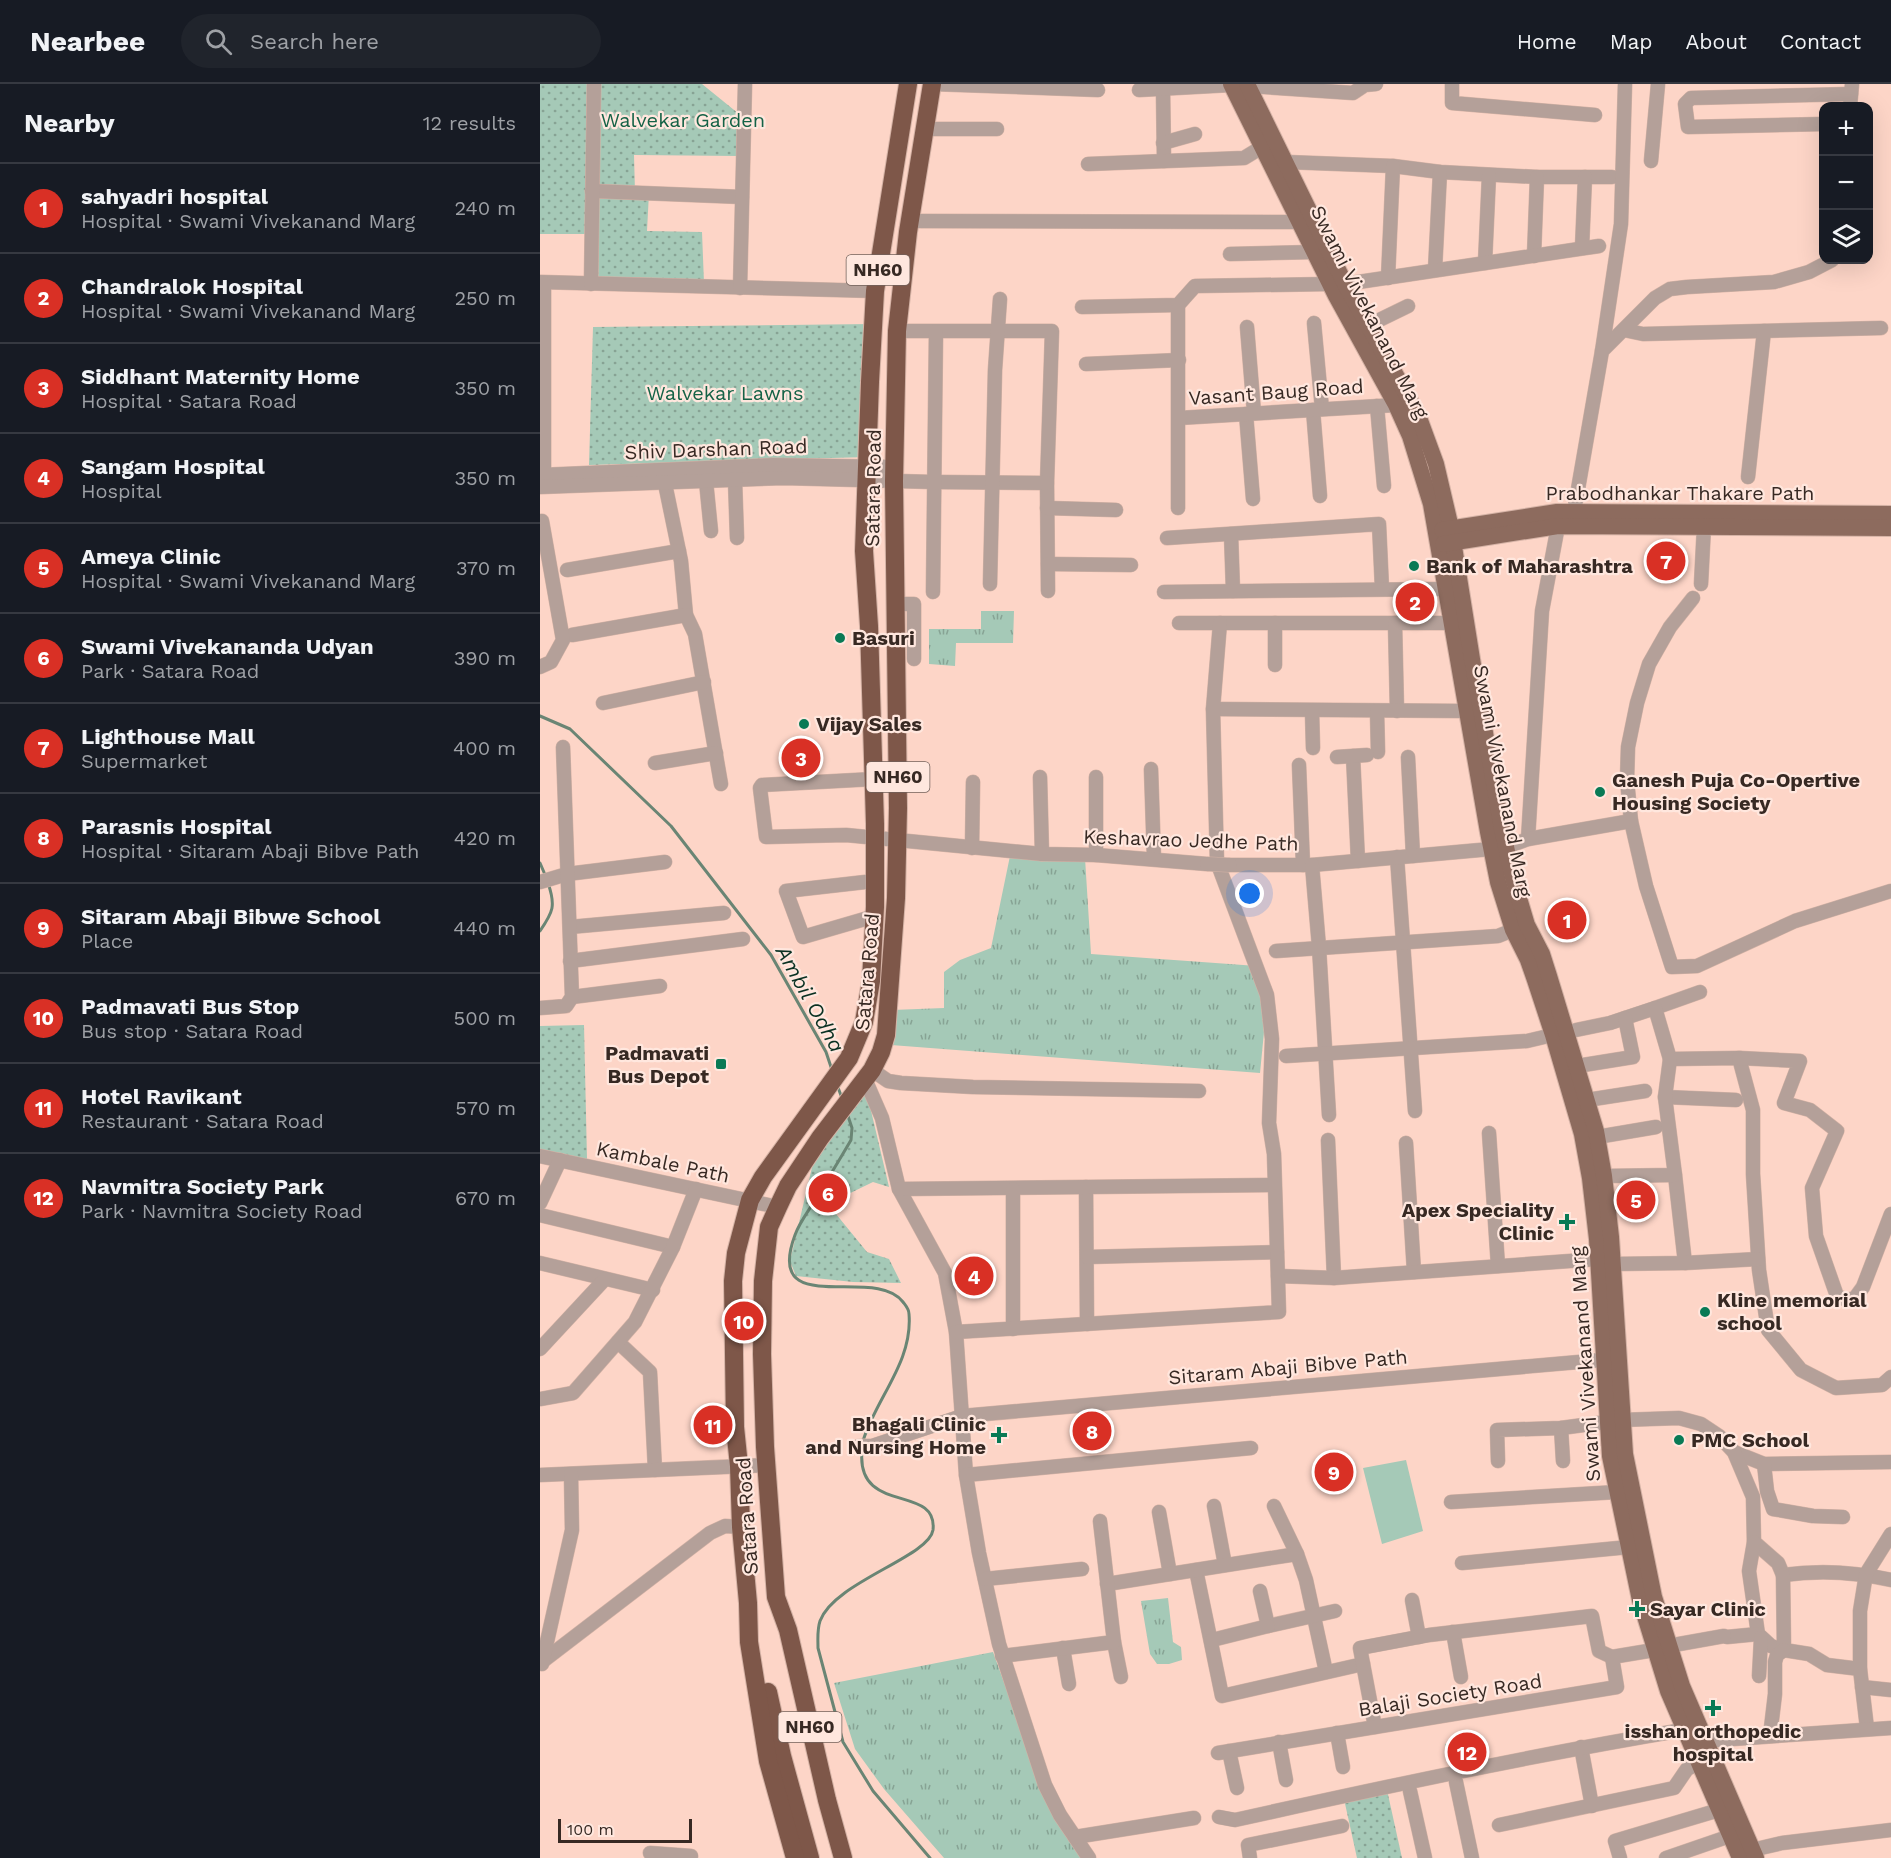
<!DOCTYPE html>
<meta charset="utf-8">
<style>
:root{--surface:#171b24;--page:#20242c;--text:#f1f3f6;--muted:#9ea1a6;--line:#363941;--accent:#d93025}
body{margin:0;font-family:"Work Sans",sans-serif;background:var(--page);color:var(--text)}
.controls{position:absolute;right:18px;top:18px;display:grid;overflow:hidden;border-radius:12px;box-shadow:0 6px 24px #0002}
.controls button{width:54px;height:54px;display:grid;place-items:center;padding:0;border:0;border-bottom:2px solid var(--line);background:var(--surface);color:var(--text);font:30px sans-serif}
.scale{position:absolute;left:18px;bottom:15px;width:134px;box-sizing:border-box;padding-left:6px;border:3px solid #372923;border-top:0;font-size:16px;line-height:21px;white-space:nowrap;color:#372923;-webkit-text-stroke:4px #ffe7de;paint-order:stroke}
.you{position:absolute;left:710px;top:810px;width:21px;height:21px;margin:-15px;border:4px solid #fff;border-radius:50%;background:#1a73e8;box-shadow:0 0 0 9px #1a73e833}
.badge{display:grid;place-items:center;width:39px;height:39px;border-radius:50%;background:var(--accent);color:#fff;font-size:20px;font-weight:700}
.pin{position:absolute;translate:-50% -50%;border:3px solid #fff;box-shadow:0 2px 6px #0006}
.list{margin:0;padding:0;list-style:none}
h2{display:flex;justify-content:space-between;align-items:center;height:78px;margin:0;padding:0 24px;font-size:26px}
h2 small{font-size:20px;font-weight:400;color:var(--muted)}
.list li{display:grid;grid-template-columns:39px 1fr auto;gap:18px;align-items:center;box-sizing:border-box;height:90px;padding:0 24px;border-top:2px solid var(--line)}
.list b{display:block;font-size:22px;white-space:nowrap}
.list p{margin:0;font-size:20px;white-space:nowrap;color:var(--muted)}
.list em{font-size:20px;font-style:normal;color:var(--muted)}
.icon{flex:none;width:33px;height:33px;fill:none;stroke:currentColor;stroke-width:2;stroke-linecap:round;stroke-linejoin:round}
.map{position:relative;flex:none;width:1351px;height:1774px;overflow:hidden}
header{display:flex;align-items:center;gap:36px;box-sizing:border-box;height:84px;padding:0 30px;background:var(--surface);border-bottom:2px solid var(--line)}
header strong{font-size:28px}
nav{display:flex;gap:33px;margin-inline-start:auto;font-size:21px}
.search{width:420px;height:54px;background:var(--page);display:flex;align-items:center;gap:15px;box-sizing:border-box;padding:0 21px;border-radius:33px;color:var(--muted);font-size:22px}
main{display:flex}
aside{flex:1;background:var(--surface)}
.map>svg:first-child{display:block}
.grass{fill:url(#grass-tufts)}
.park{fill:url(#park-dots)}
.garden{fill:#a5c9b7}
.lines{fill:none;stroke-linecap:round;stroke-linejoin:round}
.stream{stroke:#6a8574;stroke-width:3}
.minor-casing{stroke:#d5b3a6;stroke-width:15}
.major-casing{stroke:#d5b3a6;stroke-width:18}
.highway-casing{stroke:#d5b3a6;stroke-width:20}
.minor{stroke:#b4a099;stroke-width:14}
.major{stroke:#8d6b5e;stroke-width:16}
.highway{stroke:#7e5749;stroke-width:18}
.minor-bridge-casing{stroke:#d5b3a6;stroke-width:15;stroke-linecap:butt}
.minor-bridge{stroke:#b4a099;stroke-width:14}
.poi-dot{fill:#097a55;stroke:#ffe7de;stroke-width:2}
.labels{text-anchor:middle;stroke-width:4.5;stroke-linejoin:round;paint-order:stroke}
.shield{fill:#ffe7de;stroke:#73625b;stroke-width:1.5}
.shield-label{font-size:18px;font-weight:bold;fill:#372923}
.park-label{font-size:20px;fill:#156246;stroke:#ffe7de}
.street-label{font-size:20px;fill:#372923;stroke:#ffe7de}
.poi-label{font-size:20px;font-weight:bold;fill:#372923;stroke:#ffe7de;text-anchor:start}
.water-label{font-size:21px;font-style:italic;fill:#0a3122;stroke:#ffe7de}
</style>
<header>
<strong>Nearbee</strong>
<div class="search"><svg class="icon" aria-label="search" viewBox="0 0 24 24"><circle cx="10" cy="10" r="6"/><path d="M15 15l6 6"/></svg>Search here</div>
<nav><a>Home</a><a>Map</a><a>About</a><a>Contact</a></nav>
</header>
<main>
<aside>
<h2>Nearby<small>12 results</small></h2>
<ul class="list">
<li><span class="badge">1</span><div><b>sahyadri hospital</b><p>Hospital · Swami Vivekanand Marg</p></div><em>240 m</em></li>
<li><span class="badge">2</span><div><b>Chandralok Hospital</b><p>Hospital · Swami Vivekanand Marg</p></div><em>250 m</em></li>
<li><span class="badge">3</span><div><b>Siddhant Maternity Home</b><p>Hospital · Satara Road</p></div><em>350 m</em></li>
<li><span class="badge">4</span><div><b>Sangam Hospital</b><p>Hospital</p></div><em>350 m</em></li>
<li><span class="badge">5</span><div><b>Ameya Clinic</b><p>Hospital · Swami Vivekanand Marg</p></div><em>370 m</em></li>
<li><span class="badge">6</span><div><b>Swami Vivekananda Udyan</b><p>Park · Satara Road</p></div><em>390 m</em></li>
<li><span class="badge">7</span><div><b>Lighthouse Mall</b><p>Supermarket</p></div><em>400 m</em></li>
<li><span class="badge">8</span><div><b>Parasnis Hospital</b><p>Hospital · Sitaram Abaji Bibve Path</p></div><em>420 m</em></li>
<li><span class="badge">9</span><div><b>Sitaram Abaji Bibwe School</b><p>Place</p></div><em>440 m</em></li>
<li><span class="badge">10</span><div><b>Padmavati Bus Stop</b><p>Bus stop · Satara Road</p></div><em>500 m</em></li>
<li><span class="badge">11</span><div><b>Hotel Ravikant</b><p>Restaurant · Satara Road</p></div><em>570 m</em></li>
<li><span class="badge">12</span><div><b>Navmitra Society Park</b><p>Park · Navmitra Society Road</p></div><em>670 m</em></li>
</ul>
</aside>
<div class="map">
<svg width="1351" height="1774" viewBox="0 0 1351 1774">
<defs>
<pattern id="grass-tufts" width="24" height="20" patternUnits="userSpaceOnUse" patternTransform="scale(1.5)"><rect width="24" height="20" fill="#a5c9b7"/><path d="M3 7l-1-3M5 7V3M7 7l1-3M15 17l-1-3M17 17v-4M19 17l1-3" fill="none" stroke="#87a394"/></pattern>
<pattern id="park-dots" width="8" height="8" patternUnits="userSpaceOnUse" patternTransform="scale(1.5)"><rect width="8" height="8" fill="#a5c9b7"/><path d="M2 2h.1M6 6h.1" fill="none" stroke="#87a394" stroke-width="1.8" stroke-linecap="round"/></pattern>
</defs>
<rect width="100%" height="100%" fill="#fdd5c7"/>
<g class="grass">
<path d="M441,527H474L473,559H416L415,582L389,580V545H441Z"/>
<path d="M470,772L545,774L551,870L717,882L724,948L720,989L351,961L352,926L404,924V888L420,876L451,864Z"/>
<path d="M628,1514L633,1558L641,1563L642,1576L629,1580H617L610,1570L601,1517Z"/>
<path d="M453,1568L512,1729L543,1774H404L344,1705L315,1665L294,1599Z"/>
</g>
<g class="park">
<path d="M0,0H47L46,150H0Z"/>
<path d="M52,0H162L199,30L198,72L94,71L95,108L52,107Z"/>
<path d="M109,109L107,147L162,148L164,199L51,200L52,110Z"/>
<path d="M333,240L327,373L49,381L53,243Z"/>
<path d="M44,941L47,1075L0,1066V942Z"/>
<path d="M323,1009L328,1014L349,1103L333,1098L298,1115L296,1130L327,1168L349,1175L361,1199L313,1198L256,1192L250,1177L274,1075Z"/>
<path d="M942,1653L949,1676L911,1681L905,1660Z"/>
<path d="M847,1706L862,1774H817L804,1715Z"/>
</g>
<path class="garden" d="M866,1376L883,1447L842,1460L823,1384Z"/>
<g class="lines">
<g class="stream">
<path d="M0,632L30,645L131,742L231,871L286,968L292,986"/>
<path d="M0,779L6,793"/>
<path d="M0,847C13,828 16,822 8,799"/>
<path d="M297,1001L302,1014"/>
<path d="M307,1029L312,1044L311,1056C300,1075 289,1093 278,1111C271,1124 260,1137 255,1151C223,1237 335,1180 363,1218C366,1222 369,1225 369,1230C373,1278 336,1314 323,1357"/>
<path d="M322,1367C316,1432 398,1399 393,1446C389,1473 294,1498 280,1537C277,1546 278,1555 278,1564L303,1658L333,1707L390,1774"/>
</g>
<g class="minor-casing">
<g id="minor">
<path d="M392,0L558,6"/>
<path d="M912,0V19L1055,31"/>
<path d="M709,2L813,9L825,1L836,0"/>
<path d="M623,5L624,77"/>
<path d="M599,6L691,1"/>
<path d="M1310,22L1312,0"/>
<path d="M1284,40L1148,43L1145,20L1151,14L1311,10"/>
<path d="M385,45H457"/>
<path d="M623,59L655,50"/>
<path d="M1111,77L1118,0"/>
<path d="M746,78L853,82L900,88L997,93H1072"/>
<path d="M548,80L704,74L722,63"/>
<path d="M52,107L202,113"/>
<path d="M370,137L760,138"/>
<path d="M1042,164L1045,93"/>
<path d="M690,170L774,168"/>
<path d="M994,172L997,93"/>
<path d="M945,179L949,91"/>
<path d="M895,186L900,88"/>
<path d="M848,194L853,82"/>
<path d="M0,198L335,207"/>
<path d="M51,200L54,0"/>
<path d="M805,200L1059,162"/>
<path d="M200,204L205,0"/>
<path d="M542,223L638,221L655,202L790,200"/>
<path d="M774,239L782,325"/>
<path d="M829,241L868,222"/>
<path d="M707,243L714,329"/>
<path d="M1084,246L1103,250L1341,244"/>
<path d="M357,247H512L507,399L508,507"/>
<path d="M1062,267L1081,140L1085,0"/>
<path d="M546,280L639,276"/>
<path d="M837,322L844,402"/>
<path d="M773,326L780,412"/>
<path d="M706,330L713,415"/>
<path d="M639,334L856,321L862,317"/>
<path d="M123,390L141,477L146,531L155,550L181,700"/>
<path d="M0,391L233,381L354,383"/>
<path d="M4,391V199"/>
<path d="M1208,393L1224,247"/>
<path d="M195,396L197,454"/>
<path d="M166,397L171,447"/>
<path d="M0,403L243,394L394,398L507,399"/>
<path d="M507,424L576,426"/>
<path d="M638,424V221"/>
<path d="M1034,428L1062,267L1115,214L1130,205L1147,203L1234,198L1269,188L1292,176"/>
<path d="M691,450L693,507"/>
<path d="M627,454L839,440L842,505"/>
<path d="M508,480L591,481"/>
<path d="M27,486L139,467"/>
<path d="M450,500L455,286L460,215"/>
<path d="M1161,500L1164,442"/>
<path d="M393,508L396,248"/>
<path d="M624,508L904,505"/>
<path d="M355,520H374V575"/>
<path d="M639,539H911"/>
<path d="M735,539V581"/>
<path d="M855,539L857,627"/>
<path d="M32,551L146,531"/>
<path d="M0,583L11,578L23,556L2,437"/>
<path d="M63,619L164,598"/>
<path d="M673,625L926,627"/>
<path d="M772,627L773,664"/>
<path d="M837,627L838,668"/>
<path d="M813,672L818,777"/>
<path d="M797,673L827,671"/>
<path d="M868,673L873,772"/>
<path d="M115,679L176,669"/>
<path d="M759,681L763,781"/>
<path d="M611,685L614,775"/>
<path d="M500,693L502,770"/>
<path d="M556,693V771"/>
<path d="M334,695L222,701L220,704L226,753L306,751L502,770L556,771L667,780"/>
<path d="M1091,737L1106,802L1132,883L1157,882L1255,837L1351,807"/>
<path d="M988,755L1002,527L1018,442"/>
<path d="M432,764L433,698"/>
<path d="M857,773L875,1027"/>
<path d="M690,781H772L951,765L966,763L988,755L1091,737L1087,696L1088,663L1097,619L1109,580L1130,543L1153,514"/>
<path d="M772,781L779,863L789,1031"/>
<path d="M334,797L246,807L263,853L335,832"/>
<path d="M0,798L27,790L125,778"/>
<path d="M30,843L184,829"/>
<path d="M736,867L958,852L973,846"/>
<path d="M30,877L203,855"/>
<path d="M32,913L120,902"/>
<path d="M0,924L26,922L32,913L23,663"/>
<path d="M1115,924L1160,908"/>
<path d="M1036,946L1070,939L1115,924L1130,975L1199,974L1213,1026V1090L1219,1186L1228,1246L1261,1286L1296,1304L1342,1301L1351,1293"/>
<path d="M746,972L987,957L1021,949"/>
<path d="M1199,974L1260,977L1244,1019L1270,1026L1297,1047L1272,1104L1276,1152L1297,1212L1307,1216L1315,1214L1323,1203L1351,1130"/>
<path d="M1037,982L1093,973L1085,934"/>
<path d="M332,986L348,997L361,999L433,1003L659,1007"/>
<path d="M325,995L342,1034L359,1105L405,1189L416,1248L426,1391L439,1469L459,1560L505,1701L520,1731L549,1774"/>
<path d="M1125,1013L1196,1016"/>
<path d="M1047,1016L1105,1007"/>
<path d="M949,1049L958,1182"/>
<path d="M1057,1053L1116,1043"/>
<path d="M788,1056L794,1194"/>
<path d="M866,1059L874,1188"/>
<path d="M0,1072L238,1123"/>
<path d="M1135,1091L1145,1179"/>
<path d="M1064,1092L1135,1091L1125,1013L1130,975"/>
<path d="M546,1103L547,1240"/>
<path d="M359,1105L734,1101"/>
<path d="M473,1105V1245"/>
<path d="M0,1119L20,1076"/>
<path d="M0,1131L133,1163"/>
<path d="M547,1173L737,1168"/>
<path d="M0,1179L113,1206"/>
<path d="M1073,1180L1145,1179L1218,1175"/>
<path d="M738,1192L794,1194L1058,1175"/>
<path d="M416,1248L739,1228L734,1070L729,1039L732,955L727,911L677,778L673,625L680,539"/>
<path d="M78,1258L110,1288L115,1386"/>
<path d="M0,1265L65,1195"/>
<path d="M0,1315L33,1309L95,1238L133,1163L156,1105"/>
<path d="M1021,1344L1023,1377"/>
<path d="M319,1362H332L422,1332L1073,1275"/>
<path d="M1194,1368L1224,1380L1351,1378"/>
<path d="M958,1377L957,1346L1021,1344L1081,1336L1139,1334L1161,1340L1179,1352L1194,1368L1213,1413L1214,1458L1238,1479L1243,1491C1278,1486 1316,1488 1351,1496"/>
<path d="M1224,1380L1227,1407L1233,1425L1273,1432L1303,1433"/>
<path d="M0,1391L227,1381"/>
<path d="M426,1391L711,1364"/>
<path d="M911,1418L1077,1408"/>
<path d="M674,1422L685,1481"/>
<path d="M734,1422L757,1470L766,1496L786,1588"/>
<path d="M619,1428L630,1490"/>
<path d="M1214,1458L1209,1487L1218,1550L1231,1562L1244,1566"/>
<path d="M922,1479L1089,1463"/>
<path d="M656,1486L682,1612L823,1580"/>
<path d="M1243,1491L1244,1566L1269,1570L1287,1581L1320,1585"/>
<path d="M445,1495L542,1485"/>
<path d="M567,1500L757,1470"/>
<path d="M720,1507L728,1542L795,1527"/>
<path d="M872,1516L879,1553"/>
<path d="M913,1548L921,1593"/>
<path d="M1187,1553L1218,1550"/>
<path d="M672,1556L728,1542"/>
<path d="M574,1558L581,1593"/>
<path d="M1128,1562L1184,1552"/>
<path d="M523,1564L529,1600"/>
<path d="M462,1572L574,1558L560,1437"/>
<path d="M3,1577L170,1449L185,1442L201,1443"/>
<path d="M2,1580L32,1446L31,1390"/>
<path d="M1219,1592L1221,1554"/>
<path d="M1322,1603L1351,1606"/>
<path d="M835,1643L820,1564L889,1551L1052,1532L1059,1567L1072,1573"/>
<path d="M1327,1644L1320,1585V1527L1326,1490L1351,1450"/>
<path d="M797,1649L803,1683"/>
<path d="M1230,1652L1235,1610V1578L1237,1571L1244,1566"/>
<path d="M1164,1657L1351,1644"/>
<path d="M739,1658L746,1696"/>
<path d="M1041,1663L1052,1722"/>
<path d="M689,1667L697,1704"/>
<path d="M678,1669L1077,1603L1072,1573L1114,1566"/>
<path d="M916,1698L932,1774"/>
<path d="M870,1707L885,1774"/>
<path d="M679,1733L695,1736C844,1703 993,1671 1143,1646"/>
<path d="M959,1741L1134,1704L1147,1685L1158,1680"/>
<path d="M535,1753L654,1734"/>
<path d="M110,1769L151,1772L150,1774"/>
<path d="M1204,1770L1212,1766L1242,1759L1351,1746"/>
<path d="M710,1774L708,1761L802,1742"/>
<path d="M1080,1774L1075,1757L1179,1726"/>
<path d="M1126,1774L1190,1752"/>
</g>
</g>
<g class="major-casing">
<g id="major">
<path d="M691,0L796,212L856,321L870,352L891,420L948,748L958,798L973,846L988,876L995,896L1013,951L1042,1050L1050,1094L1057,1155L1070,1372L1100,1516L1128,1607L1200,1774"/>
<path d="M707,0L805,200L878,331L896,380L911,444L932,575L962,745L973,794L987,841L1002,870L1009,892L1056,1047L1064,1092L1071,1153L1085,1370L1114,1513L1142,1602L1216,1774"/>
<path d="M902,446L1017,428L1351,430"/>
<path d="M903,460L1018,442L1351,444"/>
</g>
</g>
<g class="highway-casing">
<g id="highway">
<path d="M228,1608L242,1672L270,1774"/>
<path d="M255,1774L228,1677L209,1558L208,1519L201,1443L199,1382L195,1343L193,1197L196,1169L210,1116L223,1093L309,974L324,938L331,897L335,823V740L329,542L324,467L330,298L335,207L368,0"/>
<path d="M303,1774L287,1716L248,1546L236,1513L225,1363L222,1270L223,1197L229,1143L238,1123L248,1102L280,1054L332,986L341,968L346,951L356,814L358,724L354,397L357,247L368,148L392,0"/>
</g>
</g>
<use href="#minor" class="minor"/>
<use href="#major" class="major"/>
<use href="#highway" class="highway"/>
<g class="minor-bridge-casing">
<path id="minor-bridge" d="M667,780L690,781"/>
</g>
<use href="#minor-bridge" class="minor-bridge"/>
</g>
<g class="poi-dot">
<circle cx="874" cy="482" r="6"/>
<circle cx="300" cy="554" r="6"/>
<circle cx="264" cy="640" r="6"/>
<circle cx="1060" cy="708" r="6"/>
<rect x="175" y="974" width="12" height="12" rx="3"/>
<path d="M1024 1129h6v6h6v6h-6v6h-6v-6h-6v-6h6z"/>
<circle cx="1165" cy="1228" r="6"/>
<path d="M456 1342h6v6h6v6h-6v6h-6v-6h-6v-6h6z"/>
<circle cx="1139" cy="1356" r="6"/>
<path d="M1094 1516h6v6h6v6h-6v6h-6v-6h-6v-6h6z"/>
<path d="M1170 1615h6v6h6v6h-6v6h-6v-6h-6v-6h6z"/>
</g>
<g class="labels">
<g class="shield">
<rect x="306.5" y="171" width="63" height="30" rx="4.5"/>
<rect x="326.5" y="678" width="63" height="30" rx="4.5"/>
<rect x="238.5" y="1628" width="63" height="30" rx="4.5"/>
</g>
<g class="shield-label">
<text x="338" y="192">NH60</text>
<text x="358" y="699">NH60</text>
<text x="270" y="1649">NH60</text>
</g>
<g class="park-label">
<text x="143" y="43">Walvekar Garden</text>
<text x="185" y="316">Walvekar Lawns</text>
</g>
<g class="street-label">
<text transform="translate(830 228) rotate(63)" y="7">Swami Vivekanand Marg</text>
<text transform="translate(736 308) rotate(-4)" y="7">Vasant Baug Road</text>
<text transform="translate(176 365) rotate(-2)" y="7">Shiv Darshan Road</text>
<text transform="translate(333 404) rotate(-89)" y="7">Satara Road</text>
<text x="1140" y="416">Prabodhankar Thakare Path</text>
<text transform="translate(963 697) rotate(79)" y="7">Swami Vivekanand Marg</text>
<text transform="translate(651 756) rotate(2)" y="7">Keshavrao Jedhe Path</text>
<text transform="translate(327 888) rotate(-85)" y="7">Satara Road</text>
<text transform="translate(123 1078) rotate(12)" y="7">Kambale Path</text>
<text transform="translate(1045 1280) rotate(-94)" y="7">Swami Vivekanand Marg</text>
<text transform="translate(748 1283) rotate(-5)" y="7">Sitaram Abaji Bibve Path</text>
<text transform="translate(207 1432) rotate(-94)" y="7">Satara Road</text>
<text transform="translate(910 1611) rotate(-9)" y="7">Balaji Society Road</text>
</g>
<g class="poi-label">
<text x="886" y="489">Bank of Maharashtra</text>
<text x="312" y="561">Basuri</text>
<text x="276" y="647">Vijay Sales</text>
<text x="1072" y="703">Ganesh Puja Co-Opertive<tspan x="1072" dy="23">Housing Society</tspan></text>
<text x="169" y="976" text-anchor="end">Padmavati<tspan x="169" dy="23">Bus Depot</tspan></text>
<text x="1014" y="1133" text-anchor="end">Apex Speciality<tspan x="1014" dy="23">Clinic</tspan></text>
<text x="1177" y="1223">Kline memorial<tspan x="1177" dy="23">school</tspan></text>
<text x="446" y="1347" text-anchor="end">Bhagali Clinic<tspan x="446" dy="23">and Nursing Home</tspan></text>
<text x="1151" y="1363">PMC School</text>
<text x="1110" y="1532">Sayar Clinic</text>
<text x="1173" y="1654" text-anchor="middle">isshan orthopedic<tspan x="1173" dy="23">hospital</tspan></text>
</g>
<g class="water-label">
<text transform="translate(270 915) rotate(61)" y="7">Ambil Odha</text>
</g>
</g>
</svg>
<div class="controls">
<button>+</button>
<button>−</button>
<button><svg class="icon" aria-label="layers" viewBox="0 0 24 24"><path d="M12 4l9 5-9 5-9-5zM3 14l9 5 9-5"/></svg></button>
</div>
<div class="scale">100 m</div>
<div class="you"></div>
<div class="pin badge" style="left:1027px;top:836px">1</div>
<div class="pin badge" style="left:875px;top:518px">2</div>
<div class="pin badge" style="left:261px;top:674px">3</div>
<div class="pin badge" style="left:434px;top:1192px">4</div>
<div class="pin badge" style="left:1096px;top:1116px">5</div>
<div class="pin badge" style="left:288px;top:1109px">6</div>
<div class="pin badge" style="left:1126px;top:477px">7</div>
<div class="pin badge" style="left:552px;top:1347px">8</div>
<div class="pin badge" style="left:794px;top:1388px">9</div>
<div class="pin badge" style="left:204px;top:1237px">10</div>
<div class="pin badge" style="left:173px;top:1341px">11</div>
<div class="pin badge" style="left:927px;top:1668px">12</div>
</div>
</main>
